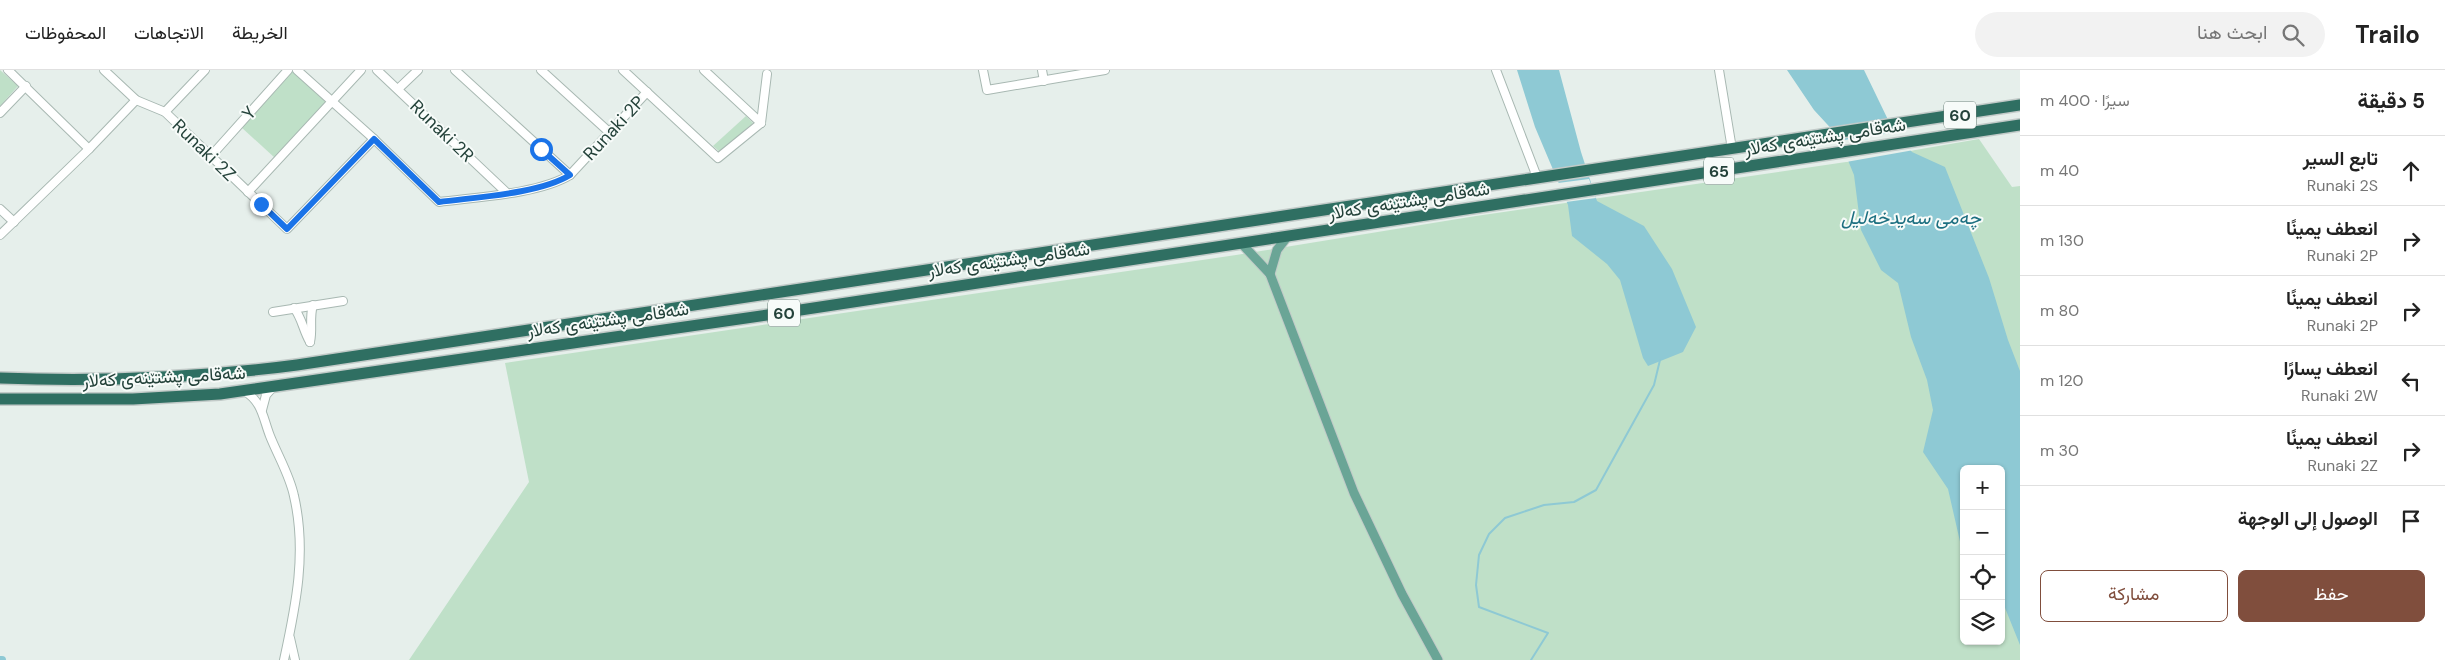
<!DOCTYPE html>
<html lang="ar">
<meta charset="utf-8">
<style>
:root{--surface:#fff;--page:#f2f2f2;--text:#222;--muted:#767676;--line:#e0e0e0;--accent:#804e3d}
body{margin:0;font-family:"DM Sans",Vazirmatn,sans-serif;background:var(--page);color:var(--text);direction:rtl}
.controls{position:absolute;right:15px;bottom:15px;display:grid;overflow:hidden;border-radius:8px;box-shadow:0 1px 4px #0004}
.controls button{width:45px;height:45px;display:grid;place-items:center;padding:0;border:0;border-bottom:1px solid var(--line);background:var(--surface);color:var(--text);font:25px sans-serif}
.stop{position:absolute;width:15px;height:15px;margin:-11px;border:4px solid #1a73e8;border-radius:50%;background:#fff}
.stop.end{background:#1a73e8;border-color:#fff;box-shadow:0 1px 5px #0008}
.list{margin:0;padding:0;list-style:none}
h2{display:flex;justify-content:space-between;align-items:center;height:65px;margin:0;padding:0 20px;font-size:21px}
h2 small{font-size:16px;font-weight:400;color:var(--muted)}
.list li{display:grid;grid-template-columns:32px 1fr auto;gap:15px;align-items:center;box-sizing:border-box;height:70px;padding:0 20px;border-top:1px solid var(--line)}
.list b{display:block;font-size:19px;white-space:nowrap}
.list p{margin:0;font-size:16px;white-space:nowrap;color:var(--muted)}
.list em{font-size:16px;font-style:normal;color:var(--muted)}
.actions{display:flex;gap:10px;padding:15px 20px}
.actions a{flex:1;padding:11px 0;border:1px solid var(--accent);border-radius:8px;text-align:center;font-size:18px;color:var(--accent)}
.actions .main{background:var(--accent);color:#fff}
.icon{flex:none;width:28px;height:28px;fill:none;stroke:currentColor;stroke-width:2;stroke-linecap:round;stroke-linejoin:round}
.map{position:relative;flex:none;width:2020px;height:590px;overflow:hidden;direction:ltr}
header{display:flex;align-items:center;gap:30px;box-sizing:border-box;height:70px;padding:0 25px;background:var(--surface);border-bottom:1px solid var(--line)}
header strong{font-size:24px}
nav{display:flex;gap:28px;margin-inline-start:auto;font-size:18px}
.search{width:350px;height:45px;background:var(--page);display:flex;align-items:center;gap:12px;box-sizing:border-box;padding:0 18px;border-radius:28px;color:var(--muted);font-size:19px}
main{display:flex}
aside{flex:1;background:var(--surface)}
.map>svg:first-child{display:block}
.green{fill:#bfe0c8;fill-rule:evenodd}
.water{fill:#8ec9d4}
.pier{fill:#e6efeb}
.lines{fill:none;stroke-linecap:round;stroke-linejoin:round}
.stream{stroke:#8ec9d4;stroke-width:2}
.canal{stroke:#8ec9d4;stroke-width:8}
.minor-casing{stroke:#a8b8b2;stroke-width:10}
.major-casing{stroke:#c2cac8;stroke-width:11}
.highway-casing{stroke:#c2cac8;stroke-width:14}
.minor{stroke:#fff;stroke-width:8}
.major{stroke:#6aa596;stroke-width:9}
.highway{stroke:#2f6f62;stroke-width:11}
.route{stroke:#1a73e8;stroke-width:6}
.labels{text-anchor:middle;stroke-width:4;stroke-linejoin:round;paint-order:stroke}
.shield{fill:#f7fbf9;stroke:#637a73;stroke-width:1}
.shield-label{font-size:16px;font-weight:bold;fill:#24423a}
.street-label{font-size:18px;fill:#24423a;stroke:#f7fbf9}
.water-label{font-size:19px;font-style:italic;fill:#1c6f80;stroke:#f7fbf9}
</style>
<header>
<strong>Trailo</strong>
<div class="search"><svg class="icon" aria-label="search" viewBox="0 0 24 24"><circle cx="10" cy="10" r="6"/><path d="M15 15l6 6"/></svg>ابحث هنا</div>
<nav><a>الخريطة</a><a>الاتجاهات</a><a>المحفوظات</a></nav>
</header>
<main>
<aside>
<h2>5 دقيقة<small>سيرًا · 400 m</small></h2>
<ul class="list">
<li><svg class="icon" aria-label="ahead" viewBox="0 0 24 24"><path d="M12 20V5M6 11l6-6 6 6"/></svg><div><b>تابع السير</b><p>Runaki 2S</p></div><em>40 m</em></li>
<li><svg class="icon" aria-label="right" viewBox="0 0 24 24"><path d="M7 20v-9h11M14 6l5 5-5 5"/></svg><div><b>انعطف يمينًا</b><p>Runaki 2P</p></div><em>130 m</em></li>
<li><svg class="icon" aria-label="right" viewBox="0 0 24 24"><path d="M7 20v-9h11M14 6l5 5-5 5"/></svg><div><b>انعطف يمينًا</b><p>Runaki 2P</p></div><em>80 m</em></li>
<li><svg class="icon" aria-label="left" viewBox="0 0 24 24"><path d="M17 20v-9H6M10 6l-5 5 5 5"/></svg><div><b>انعطف يسارًا</b><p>Runaki 2W</p></div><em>120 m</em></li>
<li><svg class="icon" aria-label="right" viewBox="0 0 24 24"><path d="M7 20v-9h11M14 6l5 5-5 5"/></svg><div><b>انعطف يمينًا</b><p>Runaki 2Z</p></div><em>30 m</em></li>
<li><svg class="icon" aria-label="arrive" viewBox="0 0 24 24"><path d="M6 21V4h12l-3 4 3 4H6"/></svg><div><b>الوصول إلى الوجهة</b></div></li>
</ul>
<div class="actions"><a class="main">حفظ</a><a>مشاركة</a></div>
</aside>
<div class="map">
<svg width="2020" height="590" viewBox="0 0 2020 590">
<rect width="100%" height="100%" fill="#e6efeb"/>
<g class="green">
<path d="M0,0L18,16L0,36Z"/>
<path d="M292,1L327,32L275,88L241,57Z"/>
<path d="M746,46L753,53L720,82L713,76Z"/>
<path d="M1979,69L2012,117L2020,116V590H409L529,412L505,293L1236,185L1476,146L1846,92ZM1964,399H2001V571H1964Z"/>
</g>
<g class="water">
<path d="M1517,0H1559L1581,82L1597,131L1644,156L1672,199L1696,257L1683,282L1648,296L1643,288L1620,210L1607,194L1572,166L1568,135L1535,57Z"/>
<path d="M1787,0H1864L1892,58L1912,82L1945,97L1989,208L2008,270L2020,301V575L2001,528V399H1964V489L1948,419L1923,382L1933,340L1927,310L1911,267L1898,213L1881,200L1861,160L1854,105L1838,66L1814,40Z"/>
</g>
<g class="pier">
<path d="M1898,62L1914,80L1846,92L1837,71Z"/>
<path d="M1589,109L1596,128L1566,132L1558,113Z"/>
</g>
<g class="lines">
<path class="stream" d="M1531,590L1548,563L1479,537L1476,515L1479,485L1489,464L1505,448L1544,435L1574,432L1596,420L1654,315L1660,290"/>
<path class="canal" d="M0,590H2"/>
<g class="minor-casing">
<g id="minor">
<path d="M8,0L89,79L136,30"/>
<path d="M104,0L136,30L165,42L287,159L374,69"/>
<path d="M297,0L374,69L439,132C476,127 539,124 570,105L647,22"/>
<path d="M377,0L507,123"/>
<path d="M455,0L570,105"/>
<path d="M541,0L609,62"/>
<path d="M623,0L718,88L761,53"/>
<path d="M704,0L761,53"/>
<path d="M983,0L987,20L1105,0"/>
<path d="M1042,0L1044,11"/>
<path d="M1496,0L1537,107"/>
<path d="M1719,0L1732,79"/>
<path d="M398,19L418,0"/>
<path d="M165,42L205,0"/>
<path d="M0,43L26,16"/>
<path d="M761,53L767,4"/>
<path d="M211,86L288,0"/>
<path d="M248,122L361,0"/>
<path d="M0,139L14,152"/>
<path d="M0,165L89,79"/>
<path d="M294,238C302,248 303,260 310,272"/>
<path d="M273,242L343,231"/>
<path d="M310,272C313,259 309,248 313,235"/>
<path d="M244,321C262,331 263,348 270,366C278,386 290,406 294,426C307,482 296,535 284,590"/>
<path d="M262,340L266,325L273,317"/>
<path d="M290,568L295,590"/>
</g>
</g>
<g class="major-casing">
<g id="major">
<path d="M1242,174L1270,204L1354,423L1402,524L1438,590"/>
<path d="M1270,204L1277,180L1287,167"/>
</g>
</g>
<g class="highway-casing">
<g id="highway">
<path d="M0,308C100,312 198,308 297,295L2020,35"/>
<path d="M0,329H133L220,324L774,244L2020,55"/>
</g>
</g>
<use href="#minor" class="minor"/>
<use href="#major" class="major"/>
<use href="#highway" class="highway"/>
</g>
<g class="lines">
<path class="route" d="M261,134L287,159L374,69L439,132C476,127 539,124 570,105L541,79"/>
</g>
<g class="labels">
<g class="shield">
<rect x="1944" y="31.5" width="32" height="27" rx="4"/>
<rect x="1704" y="87.5" width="30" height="27" rx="4"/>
<rect x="768" y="229.5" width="32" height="27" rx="4"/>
</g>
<g class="shield-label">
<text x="1960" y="51">60</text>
<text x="1719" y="107">65</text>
<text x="784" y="249">60</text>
</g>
<g class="street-label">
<text transform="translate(249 43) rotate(-48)" y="6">Y</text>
<text transform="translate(614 58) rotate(-47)" y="6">Runaki 2P</text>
<text transform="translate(442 61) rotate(44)" y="6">Runaki 2R</text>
<text transform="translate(1825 67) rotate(-9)" y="6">شەقامی پشتێنەی کەلار</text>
<text transform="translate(204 80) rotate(44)" y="6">Runaki 2Z</text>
<text transform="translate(1409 131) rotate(-9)" y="6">شەقامی پشتێنەی کەلار</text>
<text transform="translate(1009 190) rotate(-8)" y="6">شەقامی پشتێنەی کەلار</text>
<text transform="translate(608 250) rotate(-8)" y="6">شەقامی پشتێنەی کەلار</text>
<text transform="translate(164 307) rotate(-3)" y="6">شەقامی پشتێنەی کەلار</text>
</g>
<g class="water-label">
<text x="1911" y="154">چەمی سەیدخەلیل</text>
</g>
</g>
</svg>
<div class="controls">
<button>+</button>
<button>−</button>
<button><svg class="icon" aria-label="locate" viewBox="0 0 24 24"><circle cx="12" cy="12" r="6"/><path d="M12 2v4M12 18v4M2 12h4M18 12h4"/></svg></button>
<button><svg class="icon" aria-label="layers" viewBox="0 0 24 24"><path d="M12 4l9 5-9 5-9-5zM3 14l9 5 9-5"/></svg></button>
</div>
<div class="stop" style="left:541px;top:79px"></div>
<div class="stop end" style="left:261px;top:134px"></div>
</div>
</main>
